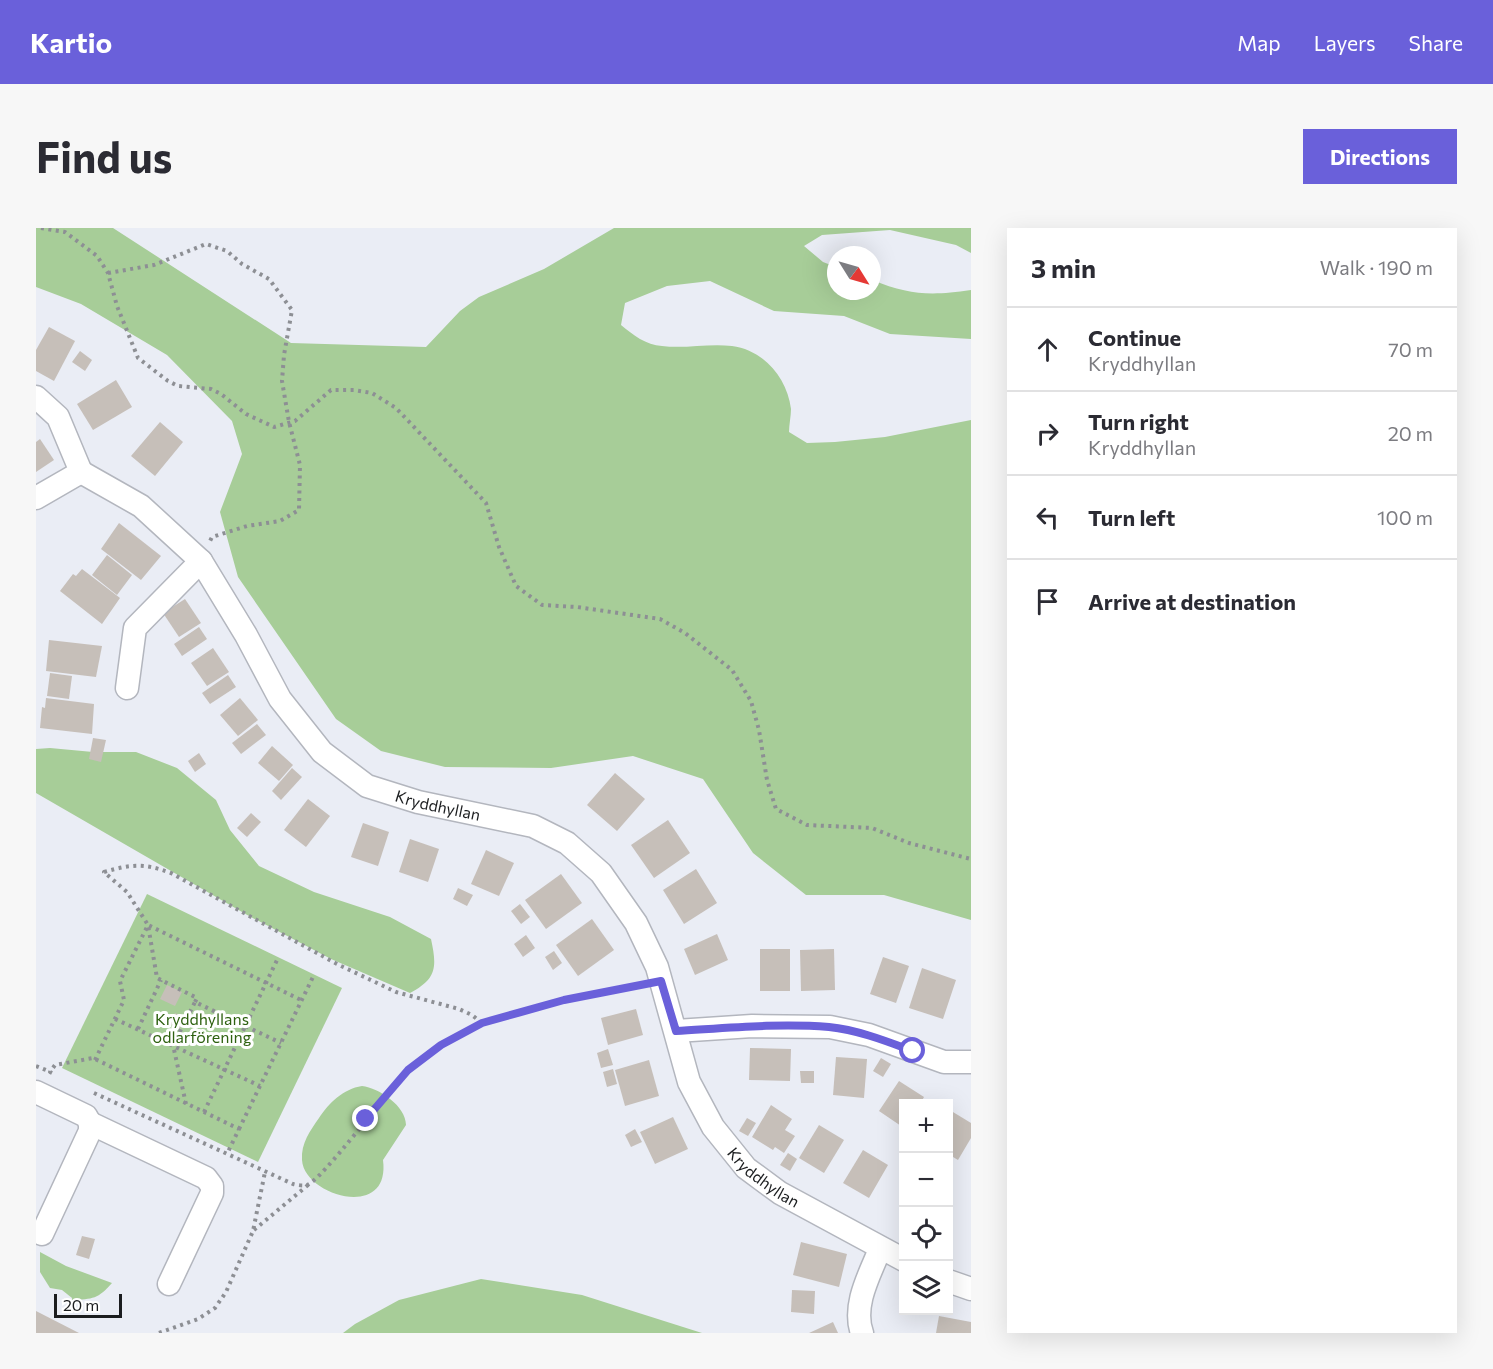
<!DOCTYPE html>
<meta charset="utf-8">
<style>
:root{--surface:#fff;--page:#f7f7f7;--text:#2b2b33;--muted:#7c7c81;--line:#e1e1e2;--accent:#6a60da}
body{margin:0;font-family:Commissioner,sans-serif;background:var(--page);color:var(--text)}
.controls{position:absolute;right:18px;bottom:18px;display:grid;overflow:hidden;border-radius:0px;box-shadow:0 6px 24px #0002}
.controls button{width:54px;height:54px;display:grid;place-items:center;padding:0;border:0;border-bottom:2px solid var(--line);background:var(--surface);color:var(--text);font:30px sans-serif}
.compass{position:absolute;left:791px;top:18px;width:54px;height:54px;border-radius:50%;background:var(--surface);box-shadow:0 6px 24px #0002;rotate:127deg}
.scale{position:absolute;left:18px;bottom:15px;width:68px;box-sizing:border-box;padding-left:6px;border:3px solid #1b1d1f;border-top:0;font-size:16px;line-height:21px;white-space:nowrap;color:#1b1d1f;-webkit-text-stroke:4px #fff;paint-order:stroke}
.stop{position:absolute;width:18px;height:18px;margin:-14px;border:4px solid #6a60da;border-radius:50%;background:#fff}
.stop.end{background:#6a60da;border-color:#fff;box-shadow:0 2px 6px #0008}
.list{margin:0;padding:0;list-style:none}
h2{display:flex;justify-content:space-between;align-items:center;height:78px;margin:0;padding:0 24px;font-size:26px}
h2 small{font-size:20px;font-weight:400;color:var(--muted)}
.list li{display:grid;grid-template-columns:39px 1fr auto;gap:18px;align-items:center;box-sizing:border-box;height:84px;padding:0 24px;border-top:2px solid var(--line)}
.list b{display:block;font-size:22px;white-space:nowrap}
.list p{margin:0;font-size:20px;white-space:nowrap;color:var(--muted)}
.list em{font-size:20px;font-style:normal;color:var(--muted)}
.icon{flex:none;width:33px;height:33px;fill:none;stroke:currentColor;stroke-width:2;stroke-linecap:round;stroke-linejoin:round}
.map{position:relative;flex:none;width:935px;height:1105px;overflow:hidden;border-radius:0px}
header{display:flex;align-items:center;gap:36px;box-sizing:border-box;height:84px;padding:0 30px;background:var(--accent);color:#fff}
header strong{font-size:28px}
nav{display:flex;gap:33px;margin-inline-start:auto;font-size:21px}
.intro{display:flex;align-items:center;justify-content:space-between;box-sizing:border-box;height:144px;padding:0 36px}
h1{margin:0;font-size:42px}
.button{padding:15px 27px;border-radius:0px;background:var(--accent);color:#fff;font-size:21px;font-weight:700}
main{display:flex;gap:36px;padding:0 36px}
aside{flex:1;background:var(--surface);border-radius:0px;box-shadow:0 6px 24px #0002}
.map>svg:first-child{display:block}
.green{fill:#a7cd98}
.building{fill:#c6bfb9}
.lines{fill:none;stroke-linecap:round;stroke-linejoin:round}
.minor-casing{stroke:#b3b6be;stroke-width:25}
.path{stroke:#8d8f94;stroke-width:4;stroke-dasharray:3 4.5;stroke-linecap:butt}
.minor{stroke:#fff;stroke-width:22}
.route{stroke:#6a60da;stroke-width:8}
.labels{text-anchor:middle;stroke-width:6;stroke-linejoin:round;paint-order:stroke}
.street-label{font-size:16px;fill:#1b1d1f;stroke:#fff}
.park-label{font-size:16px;fill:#2e6110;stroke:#fff}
</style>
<header>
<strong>Kartio</strong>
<nav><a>Map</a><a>Layers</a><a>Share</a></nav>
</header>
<div class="intro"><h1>Find us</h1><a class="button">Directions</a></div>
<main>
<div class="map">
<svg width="935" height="1105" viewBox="0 0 935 1105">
<rect width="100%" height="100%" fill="#eaedf5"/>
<g class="green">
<path d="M0,0H77L255,115L390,119L424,83L443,69L508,41L578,0H935V25L920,17L854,2L786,7L768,18L787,34L800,39V63H836V52C874,67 894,68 935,62V111L854,106L808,88L738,83L674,53L631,58L589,75L585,97C597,107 610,117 626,118C649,121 673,115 696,118C727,122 751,149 755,181C755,188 753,197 753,204L771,215L799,214L849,209L935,192V692L848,667H770L717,625L667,551L597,528L515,540L409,539L345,523L300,491L202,349L184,284L206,226L196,193L131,127L45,76L0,59Z"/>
<path d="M14,520L57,524H100L141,540L180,572L194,602L223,638L278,664L354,689L395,711C401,739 401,751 374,765L295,731L213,688L0,565V521Z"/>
<path d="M111,666L306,760L222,934L26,840Z"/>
<path d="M326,858C343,860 370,878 370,897L347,932C355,993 268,968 266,932C265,915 274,903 283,890C293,875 307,861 326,858Z"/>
<path d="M4,1024L30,1038L76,1055C62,1071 57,1071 36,1072V1070L26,1062L14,1060L4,1044Z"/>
<path d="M445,1051L546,1067L666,1105H307L319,1096L363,1072Z"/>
</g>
<g class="building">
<path d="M13,99L39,113L18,153L0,143V122Z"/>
<path d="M44,123L56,132L49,143L36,134Z"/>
<path d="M80,152L96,179L57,202L41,176Z"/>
<path d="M124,194L147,214L119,248L95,228Z"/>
<path d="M4,211L18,232L0,244V214Z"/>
<path d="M83,295L125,328L105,352L65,321Z"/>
<path d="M71,327L96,347L81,367L56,347Z"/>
<path d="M46,341L84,370L66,396L24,363L37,346L40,348Z"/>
<path d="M149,371L165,395L143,409L127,385Z"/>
<path d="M163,399L171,411L146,428L138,416Z"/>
<path d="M13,412L66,418L60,449L10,443Z"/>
<path d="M177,420L193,444L171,458L155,435Z"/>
<path d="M14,445L36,448L33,471L11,468Z"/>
<path d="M192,447L200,459L174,476L166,465Z"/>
<path d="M10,470L58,476L56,506L4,500L6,479L9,480Z"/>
<path d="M204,470L222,492L202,508L184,487Z"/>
<path d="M221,496L230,507L205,526L196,515Z"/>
<path d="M57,510L70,512L65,534L53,531Z"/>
<path d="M236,518L257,537L243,553L222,535Z"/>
<path d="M163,525L170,536L159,544L152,533Z"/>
<path d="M256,540L266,549L245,572L236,563Z"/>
<path d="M579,545L609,571L581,603L551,577Z"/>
<path d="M272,571L294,588L270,619L248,602Z"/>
<path d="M215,585L225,594L211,609L201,600Z"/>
<path d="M632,592L654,625L618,650L595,617Z"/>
<path d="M327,595L353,604L342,638L315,629Z"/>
<path d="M374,611L403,621L392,654L363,644Z"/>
<path d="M450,622L478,635L463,668L435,656Z"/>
<path d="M660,641L681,675L648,696L627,662Z"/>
<path d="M525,646L546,675L510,701L489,672Z"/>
<path d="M422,660L437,667L431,678L417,671Z"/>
<path d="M484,676L494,689L485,696L475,683Z"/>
<path d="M556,691L578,722L542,748L520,717Z"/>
<path d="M681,706L692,732L659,747L648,721Z"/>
<path d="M490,707L499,720L487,729L478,716Z"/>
<rect x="724" y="721" width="30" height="42"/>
<path d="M798,721L799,762L765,763L764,722Z"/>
<path d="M518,723L526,735L517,742L509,729Z"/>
<path d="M847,729L873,738L860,775L834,766Z"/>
<path d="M886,740L920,752L907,791L873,780Z"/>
<path d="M131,757L146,764L139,778L124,771Z"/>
<path d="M600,781L607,807L572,817L565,790Z"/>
<path d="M139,785L149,790L144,801L134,796Z"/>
<path d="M714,820L755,821L754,853L713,852Z"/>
<path d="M572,821L577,837L565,840L561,825Z"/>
<path d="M800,829L831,831L828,870L797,867Z"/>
<path d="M845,830L855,836L847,849L837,843Z"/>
<path d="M613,832L623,868L589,878L579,842Z"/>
<path d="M577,841L581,856L571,859L567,844Z"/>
<path d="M764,843H778V855H765Z"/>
<path d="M863,853L888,869L884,876H868V900L843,883Z"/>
<path d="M735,877L756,891L749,902L759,908L748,925L739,919L737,922L716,909Z"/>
<path d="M912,881L935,895V910L922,932L912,926Z"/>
<path d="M637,889L652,921L619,936L604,904Z"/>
<path d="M711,890L720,895L712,908L703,903Z"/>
<path d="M783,897L808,912L788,945L763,930Z"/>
<path d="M599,901L606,914L595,919L589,907Z"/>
<path d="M827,922L852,937L833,970L807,955Z"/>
<path d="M752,925L761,931L754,943L744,937Z"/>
<path d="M46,1008L59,1011L53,1031L40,1027Z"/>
<path d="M765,1014L811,1026L803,1059L757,1047Z"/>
<path d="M756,1062L779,1063L778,1086L755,1084Z"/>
<path d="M0,1083L43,1105H0Z"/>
<path d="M903,1088L935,1094V1105H900Z"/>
<path d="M797,1094L802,1105H773Z"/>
</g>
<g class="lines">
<g class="minor-casing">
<g id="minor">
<path d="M0,169L22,189L45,244L0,270"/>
<path id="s1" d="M45,244L105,278L165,333L210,407L244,471L286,524L331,558L382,574L497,598L531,615L565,645L600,695L621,739L653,854L677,899L710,940L744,965L868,1032"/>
<path d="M91,460L99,400L165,333"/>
<path d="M640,803L716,798L794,799L833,807L908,834H935"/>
<path d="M0,864L50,888L54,895V903L6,1006"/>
<path d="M54,895L170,950L176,958V965L133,1056"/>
<path d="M912,1053L935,1061"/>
<path d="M826,1105C816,1077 834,1046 844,1021"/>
</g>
</g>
<g class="path">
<path d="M5,0L29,4L61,28L72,45L81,78L102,130L132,153L142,158L175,161L185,166L210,186L238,199L259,193L295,162H318L336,165L360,180L450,275L463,319L480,358L506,377L541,379L624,391L649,405L696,442L715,473L723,502L731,552L740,581L771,597L836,600L873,615L935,631"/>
<path d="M72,45L118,37L170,16L191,23L206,36L233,51L256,82L248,127L246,153L253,194L264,237L263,282L244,293L211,298L176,309L174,313"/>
<path d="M159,774L161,770L121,750L112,697L91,664L68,644C96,636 108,635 135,645L301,736L360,764L423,781L436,787L446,795"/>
<path d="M79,791L224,858"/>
<path d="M102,801L125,752"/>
<path d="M59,832L88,772L84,753L112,697L265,772"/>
<path d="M0,838L10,842"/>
<path d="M16,845L14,844L19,837L57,830L203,901L191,926"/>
<path d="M58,865L257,956C261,957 267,958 271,957C284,954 354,861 370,844C425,787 530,772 604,757"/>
<path d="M150,876L137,817L159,774L245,815"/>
<path d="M168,884L241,732"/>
<path d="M203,901L277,749"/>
<path d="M218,1002L272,957"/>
<path d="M123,1105L162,1091L179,1080L190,1064L217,1003L229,944"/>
</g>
<use href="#minor" class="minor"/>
</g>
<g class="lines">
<path class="route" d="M330,891L372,842L405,817L446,795L528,772L625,753L640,803C691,800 742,795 793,799C822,802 850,813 877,823"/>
</g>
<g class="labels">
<g class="street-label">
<text dy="6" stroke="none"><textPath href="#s1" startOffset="507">Kryddhyllan</textPath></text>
<text dy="6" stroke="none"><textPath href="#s1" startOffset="1040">Kryddhyllan</textPath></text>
</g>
<g class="park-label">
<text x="166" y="797">Kryddhyllans<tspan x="166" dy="18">odlarförening</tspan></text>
</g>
</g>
</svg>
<div class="controls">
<button>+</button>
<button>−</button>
<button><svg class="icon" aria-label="locate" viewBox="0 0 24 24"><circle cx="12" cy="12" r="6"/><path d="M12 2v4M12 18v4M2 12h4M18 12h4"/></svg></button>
<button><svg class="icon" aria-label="layers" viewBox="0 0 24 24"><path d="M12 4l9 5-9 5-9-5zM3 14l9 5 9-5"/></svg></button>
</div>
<svg class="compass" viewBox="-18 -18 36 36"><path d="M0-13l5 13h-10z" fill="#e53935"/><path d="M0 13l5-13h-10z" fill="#7c7c81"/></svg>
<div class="scale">20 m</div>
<div class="stop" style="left:877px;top:823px"></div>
<div class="stop end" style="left:330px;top:891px"></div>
</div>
<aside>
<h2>3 min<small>Walk · 190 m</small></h2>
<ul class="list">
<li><svg class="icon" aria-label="ahead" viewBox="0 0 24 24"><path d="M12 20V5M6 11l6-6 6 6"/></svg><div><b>Continue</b><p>Kryddhyllan</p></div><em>70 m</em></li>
<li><svg class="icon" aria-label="right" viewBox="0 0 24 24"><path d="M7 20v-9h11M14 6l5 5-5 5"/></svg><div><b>Turn right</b><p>Kryddhyllan</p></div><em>20 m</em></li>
<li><svg class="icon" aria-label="left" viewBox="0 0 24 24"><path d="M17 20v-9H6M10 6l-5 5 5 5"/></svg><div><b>Turn left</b></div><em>100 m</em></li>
<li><svg class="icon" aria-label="arrive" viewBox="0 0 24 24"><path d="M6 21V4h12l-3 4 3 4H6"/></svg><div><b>Arrive at destination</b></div></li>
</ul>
</aside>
</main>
